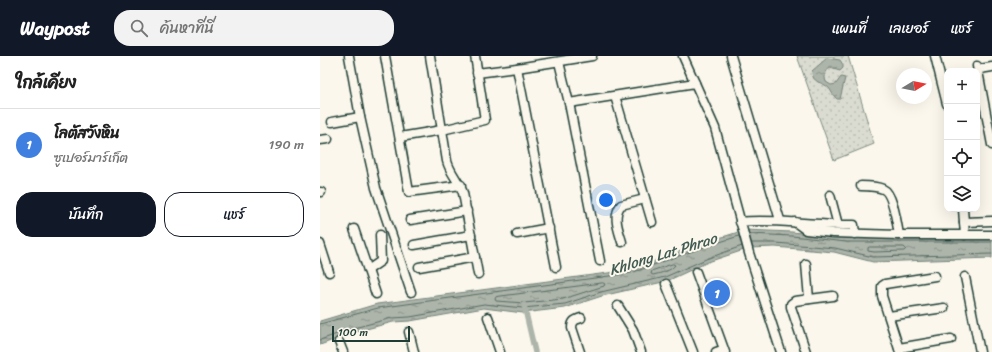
<!DOCTYPE html>
<html lang="th">
<meta charset="utf-8">
<style>
:root{--surface:#fff;--page:#f2f2f2;--text:#222;--muted:#767676;--line:#e0e0e0;--accent:#111827}
body{margin:0;font-family:Sriracha,"Playpen Sans Thai",sans-serif;background:var(--page);color:var(--text)}
.controls{position:absolute;right:12px;top:12px;display:grid;overflow:hidden;border-radius:8px;box-shadow:0 4px 16px #0002}
.controls button{width:36px;height:36px;display:grid;place-items:center;padding:0;border:0;border-bottom:1px solid var(--line);background:var(--surface);color:var(--text);font:20px sans-serif}
.compass{position:absolute;left:576px;top:12px;width:36px;height:36px;border-radius:50%;background:var(--surface);box-shadow:0 4px 16px #0002;rotate:80deg}
.scale{position:absolute;left:12px;bottom:10px;width:78px;box-sizing:border-box;padding-left:4px;border:2px solid #1f3d34;border-top:0;font-size:11px;line-height:14px;white-space:nowrap;color:#1f3d34;-webkit-text-stroke:3px #fbf7ec;paint-order:stroke}
.you{position:absolute;left:286px;top:144px;width:14px;height:14px;margin:-10px;border:3px solid #fff;border-radius:50%;background:#1a73e8;box-shadow:0 0 0 6px #1a73e833}
.badge{display:grid;place-items:center;width:26px;height:26px;border-radius:50%;background:var(--accent);color:#fff;font-size:13px;font-weight:700}
.pin{position:absolute;translate:-50% -50%;border:2px solid #fff;box-shadow:0 1px 4px #0006}
.list{margin:0;padding:0;list-style:none}
h2{display:flex;justify-content:space-between;align-items:center;height:52px;margin:0;padding:0 16px;font-size:17px}
h2 small{font-size:13px;font-weight:400;color:var(--muted)}
.list li{display:grid;grid-template-columns:26px 1fr auto;gap:12px;align-items:center;box-sizing:border-box;height:72px;padding:0 16px;border-top:1px solid var(--line)}
.list b{display:block;font-size:15px;white-space:nowrap}
.list p{margin:0;font-size:13px;white-space:nowrap;color:var(--muted)}
.list em{font-size:13px;font-style:normal;color:var(--muted)}
.actions{display:flex;gap:8px;padding:12px 16px}
.actions a{flex:1;padding:9px 0;border:1px solid var(--accent);border-radius:16px;text-align:center;font-size:14px;color:var(--accent)}
.actions .main{background:var(--accent);color:#fff}
.icon{flex:none;width:22px;height:22px;fill:none;stroke:currentColor;stroke-width:2;stroke-linecap:round;stroke-linejoin:round}
.map{position:relative;flex:none;width:672px;height:296px;overflow:hidden}
header{display:flex;align-items:center;gap:24px;box-sizing:border-box;height:56px;padding:0 20px;background:var(--accent);color:#fff}
header strong{font-size:19px}
nav{display:flex;gap:22px;margin-inline-start:auto;font-size:14px}
.search{width:280px;height:36px;background:var(--page);display:flex;align-items:center;gap:10px;box-sizing:border-box;padding:0 14px;border-radius:16px;color:var(--muted);font-size:15px}
main{display:flex}
aside{flex:1;background:var(--surface)}
.map>svg:first-child{display:block}
.grass{fill:url(#grass-dots);stroke:#7d8c82}
.water{fill:url(#water-ripples);stroke:#74847b}
.lines{fill:none;stroke-linecap:round;stroke-linejoin:round}
.shore{stroke:#586d63;stroke-width:1}
.canal{stroke:#adb4aa;stroke-width:5.5}
.minor-casing{stroke:#1f3d34;stroke-width:11}
.minor{stroke:#fbf7ec;stroke-width:8}
.labels{text-anchor:middle;stroke-width:4;stroke-linejoin:round;paint-order:stroke}
.water-label{font-size:15px;font-style:italic;fill:#425b52;stroke:#fbf7ec}
</style>
<header>
<strong>Waypost</strong>
<div class="search"><svg class="icon" aria-label="search" viewBox="0 0 24 24"><circle cx="10" cy="10" r="6"/><path d="M15 15l6 6"/></svg>ค้นหาที่นี่</div>
<nav><a>แผนที่</a><a>เลเยอร์</a><a>แชร์</a></nav>
</header>
<main>
<aside>
<h2>ใกล้เคียง<small></small></h2>
<ul class="list">
<li><span class="badge" style="background:#3f7fe0">1</span><div><b>โลตัสวังหิน</b><p>ซูเปอร์มาร์เก็ต</p></div><em>190 m</em></li>
</ul>
<div class="actions"><a class="main">บันทึก</a><a>แชร์</a></div>
</aside>
<div class="map">
<svg width="672" height="296" viewBox="0 0 672 296">
<defs>
<pattern id="grass-dots" width="8" height="8" patternUnits="userSpaceOnUse"><rect width="8" height="8" fill="#dbdcd1"/><path d="M2 2h.1M6 6h.1" fill="none" stroke="#bcbeb4" stroke-width="1.8" stroke-linecap="round"/></pattern>
<pattern id="water-ripples" width="26" height="14" patternUnits="userSpaceOnUse"><rect width="26" height="14" fill="#adb4aa"/><path d="M2 4q2-2 4 0t4 0M15 11q2-2 4 0t4 0" fill="none" stroke="#8c948b"/></pattern>
</defs>
<rect width="100%" height="100%" fill="#fbf7ec"/>
<filter id="ink" filterUnits="userSpaceOnUse"><feTurbulence type="fractalNoise" baseFrequency=".025" numOctaves="2"/><feDisplacementMap in="SourceGraphic" scale="8" xChannelSelector="R" yChannelSelector="G"/><feConvolveMatrix kernelMatrix="1 2 1 2 8 2 1 2 1" color-interpolation-filters="sRGB"/></filter>
<g filter="url(#ink)">
<path class="grass" d="M477,0H528L554,88L514,104Z"/>
<g class="water">
<path d="M507,2L520,4L523,9V12L520,15L510,12C505,15 504,20 506,26L511,29L516,28L521,21L525,22L520,43H517C513,40 512,36 509,32C502,25 492,28 492,15Z"/>
<path d="M425,174L472,176L526,182H672V202L553,206L514,196L455,191L430,192L388,206L347,225L282,240L245,252L203,257L164,252L90,265L73,266L35,276L0,289V265L57,248L310,214L383,187Z"/>
</g>
<g class="lines">
<g class="shore">
<path d="M429,178L472,180L526,186H672"/>
<path d="M432,187H456L515,192L553,201L672,198"/>
<path d="M550,191H584L586,193L584,195L554,196L548,195V192Z"/>
<path d="M353,208L355,209C351,215 341,217 333,219L331,218L332,215Z"/>
<path d="M283,227L285,228L284,230L243,243L204,247L176,245L175,243L176,241Z"/>
<path d="M0,268L58,252L311,217L384,191L419,180"/>
<path d="M0,284L34,272L72,262L90,261L164,248L203,252L245,248L281,236L345,221L386,203L422,190"/>
</g>
<path class="canal" d="M204,249L215,296"/>
<g class="minor-casing">
<g id="minor">
<path d="M29,0L40,61L56,132L91,236"/>
<path d="M65,0L89,136L141,129"/>
<path d="M110,0L127,105C130,117 139,125 143,137L158,218"/>
<path d="M363,0L395,72L429,197L461,296"/>
<path d="M411,0L460,164"/>
<path d="M615,0L627,48"/>
<path d="M239,6L249,47L280,205"/>
<path d="M657,10L672,89"/>
<path d="M197,12L236,211"/>
<path d="M660,13L672,11"/>
<path d="M157,17L197,12L272,0"/>
<path d="M295,40L332,166"/>
<path d="M249,47L375,27"/>
<path d="M12,66L40,61"/>
<path d="M80,81L122,74L165,64L155,0"/>
<path d="M0,84L8,83"/>
<path d="M541,130C548,130 556,130 563,133C573,137 577,168 579,179"/>
<path d="M0,136H1"/>
<path d="M510,139L518,169"/>
<path d="M643,153L645,179"/>
<path d="M90,164L147,155"/>
<path d="M420,166C447,163 473,167 500,168C512,169 523,169 534,169L535,178"/>
<path d="M475,166L486,174L513,177L579,179H672"/>
<path d="M644,166L672,165"/>
<path d="M34,173L56,238"/>
<path d="M197,178L229,172"/>
<path d="M302,186C299,175 292,160 301,149L325,143"/>
<path d="M0,188L9,216"/>
<path d="M94,189L151,179"/>
<path d="M486,208L489,243"/>
<path d="M99,211L155,201"/>
<path d="M48,214L61,205L60,179"/>
<path d="M376,216L405,296"/>
<path d="M645,221L660,296"/>
<path d="M346,228L373,296"/>
<path d="M298,250L313,274L321,296"/>
<path d="M569,260L624,252"/>
<path d="M168,261L180,296"/>
<path d="M89,276L94,296"/>
<path d="M19,286L23,296"/>
<path d="M579,292L631,283"/>
<path d="M260,296L252,272C252,265 255,264 261,262"/>
<path d="M396,296L399,295"/>
<path d="M486,296L471,251V248L475,245L513,240"/>
<path d="M580,296L562,240V230L565,228L615,220"/>
</g>
</g>
<use href="#minor" class="minor"/>
</g>
</g>
<g class="labels">
<g class="water-label">
<text transform="translate(343 198) rotate(-17)" y="5">Khlong Lat Phrao</text>
</g>
</g>
</svg>
<div class="controls">
<button>+</button>
<button>−</button>
<button><svg class="icon" aria-label="locate" viewBox="0 0 24 24"><circle cx="12" cy="12" r="6"/><path d="M12 2v4M12 18v4M2 12h4M18 12h4"/></svg></button>
<button><svg class="icon" aria-label="layers" viewBox="0 0 24 24"><path d="M12 4l9 5-9 5-9-5zM3 14l9 5 9-5"/></svg></button>
</div>
<svg class="compass" viewBox="-18 -18 36 36"><path d="M0-13l5 13h-10z" fill="#e53935"/><path d="M0 13l5-13h-10z" fill="#767676"/></svg>
<div class="scale">100 m</div>
<div class="you"></div>
<div class="pin badge" style="left:397px;top:237px;background:#3f7fe0">1</div>
</div>
</main>
